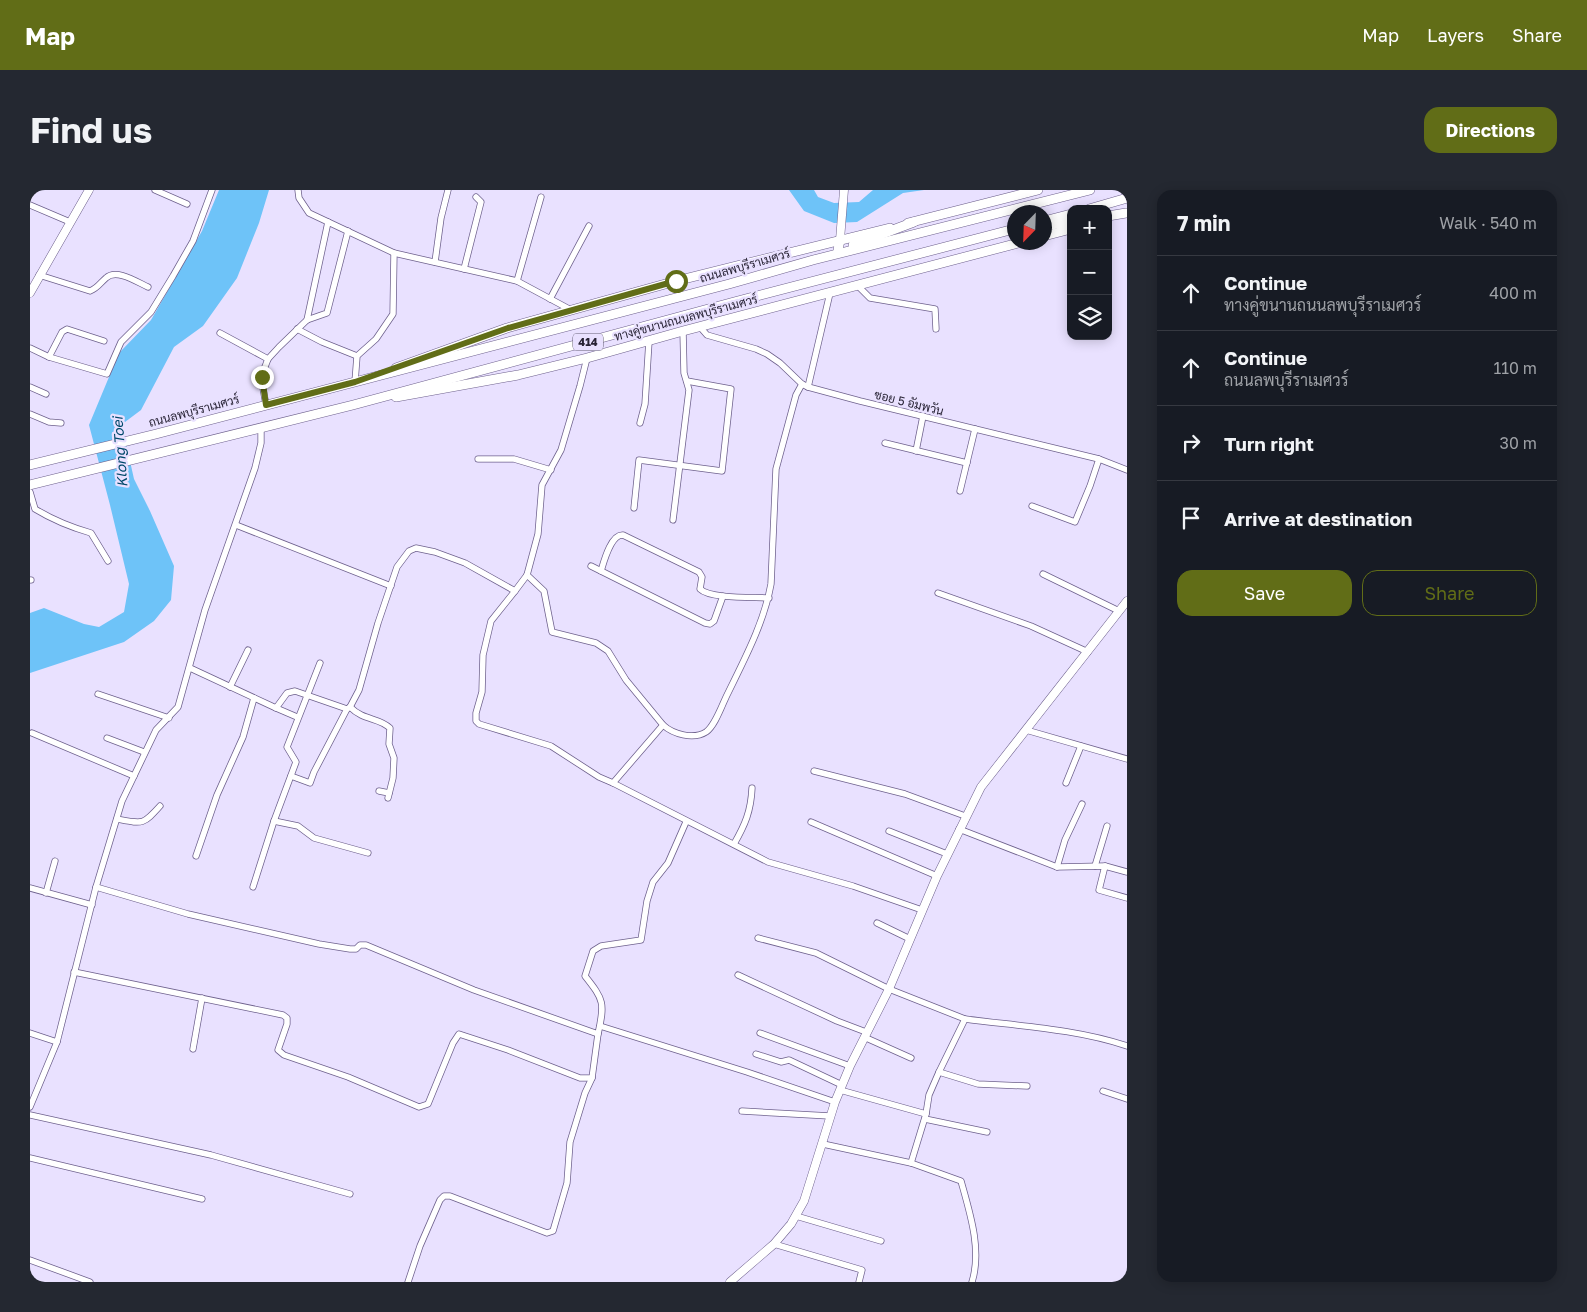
<!DOCTYPE html>
<meta charset="utf-8">
<style>
:root{--surface:#171b24;--page:#242831;--text:#f1f3f6;--muted:#9ea1a6;--line:#363941;--accent:#616d17}
body{margin:0;font-family:"Golos Text",Sarabun,sans-serif;background:var(--page);color:var(--text)}
.controls{position:absolute;right:15px;top:15px;display:grid;overflow:hidden;border-radius:10px;box-shadow:0 2px 12px #0003}
.controls button{width:45px;height:45px;display:grid;place-items:center;padding:0;border:0;border-bottom:1px solid var(--line);background:var(--surface);color:var(--text);font:25px sans-serif}
.compass{position:absolute;left:977px;top:15px;width:45px;height:45px;border-radius:50%;background:var(--surface);box-shadow:0 2px 12px #0003;rotate:203deg}
.stop{position:absolute;width:15px;height:15px;margin:-11px;border:4px solid #616d17;border-radius:50%;background:#fff}
.stop.end{background:#616d17;border-color:#fff;box-shadow:0 1px 5px #0008}
.list{margin:0;padding:0;list-style:none}
h2{display:flex;justify-content:space-between;align-items:center;height:65px;margin:0;padding:0 20px;font-size:21px}
h2 small{font-size:16px;font-weight:400;color:var(--muted)}
.list li{display:grid;grid-template-columns:32px 1fr auto;gap:15px;align-items:center;box-sizing:border-box;height:75px;padding:0 20px;border-top:1px solid var(--line)}
.list b{display:block;font-size:19px;white-space:nowrap}
.list p{margin:0;font-size:16px;white-space:nowrap;color:var(--muted)}
.list em{font-size:16px;font-style:normal;color:var(--muted)}
.actions{display:flex;gap:10px;padding:15px 20px}
.actions a{flex:1;padding:11px 0;border:1px solid var(--accent);border-radius:15px;text-align:center;font-size:18px;color:var(--accent)}
.actions .main{background:var(--accent);color:#fff}
.icon{flex:none;width:28px;height:28px;fill:none;stroke:currentColor;stroke-width:2;stroke-linecap:round;stroke-linejoin:round}
.map{position:relative;flex:none;width:1097px;height:1092px;overflow:hidden;border-radius:15px}
header{display:flex;align-items:center;gap:30px;box-sizing:border-box;height:70px;padding:0 25px;background:var(--accent);color:#fff}
header strong{font-size:24px}
nav{display:flex;gap:28px;margin-inline-start:auto;font-size:18px}
.intro{display:flex;align-items:center;justify-content:space-between;box-sizing:border-box;height:120px;padding:0 30px}
h1{margin:0;font-size:35px}
.button{padding:12px 22px;border-radius:15px;background:var(--accent);color:#fff;font-size:18px;font-weight:700}
main{display:flex;gap:30px;padding:0 30px}
aside{flex:1;background:var(--surface);border-radius:15px;box-shadow:0 2px 12px #0003}
.map>svg:first-child{display:block}
.water{fill:#6ec3f8}
.lines{fill:none;stroke-linecap:round;stroke-linejoin:round}
.minor-casing{stroke:#6e618d;stroke-width:7}
.tertiary-casing{stroke:#6e618d;stroke-width:9}
.secondary-casing{stroke:#6e618d;stroke-width:10}
.primary-casing{stroke:#6e618d;stroke-width:10}
.minor{stroke:#fff;stroke-width:5.5}
.tertiary{stroke:#fff;stroke-width:8}
.secondary{stroke:#fff;stroke-width:9}
.primary{stroke:#fff;stroke-width:9}
.route{stroke:#616d17;stroke-width:6}
.labels{text-anchor:middle;stroke-width:4.5;stroke-linejoin:round;paint-order:stroke}
.shield{fill:#e9e1ff;stroke:#625c72;stroke-width:1}
.shield-label{font-size:11px;font-weight:bold;fill:#282335}
.street-label{font-size:12px;fill:#282335;stroke:#e9e1ff}
.water-label{font-size:14px;font-style:italic;fill:#00496b;stroke:#e9e1ff}
</style>
<header>
<strong>Map</strong>
<nav><a>Map</a><a>Layers</a><a>Share</a></nav>
</header>
<div class="intro"><h1>Find us</h1><a class="button">Directions</a></div>
<main>
<div class="map">
<svg width="1097" height="1092" viewBox="0 0 1097 1092">
<rect width="100%" height="100%" fill="#e9e1ff"/>
<g class="water">
<path d="M189,0H239L229,33L207,88L173,136L144,157L111,220L95,232L93,240L104,289L120,321L144,376L141,410L124,431L94,452L0,483V423L14,418L54,434L69,437L94,422L99,394L80,315L59,235L89,163L121,130L172,41Z"/>
<path d="M759,0H784L788,7L804,13L829,12L843,0H894L873,3L827,32L804,33L774,21Z"/>
</g>
<g class="lines">
<g class="minor-casing">
<g id="minor">
<path d="M125,0L157,14"/>
<path d="M268,0L269,8L279,23L364,63L487,91L541,120"/>
<path d="M0,15L40,32"/>
<path d="M405,72L411,28L418,0"/>
<path d="M434,79L451,12L446,7"/>
<path d="M9,85L60,101C68,98 70,93 76,88C86,78 107,92 118,97"/>
<path d="M487,91L511,7"/>
<path d="M827,95L840,108L905,119L906,139"/>
<path d="M520,109L559,36"/>
<path d="M277,130L298,32"/>
<path d="M670,137L677,145L726,159L737,164L750,173L772,194L778,197L830,211L1069,269L1097,280"/>
<path d="M267,139L292,152L327,166"/>
<path d="M190,143L238,169"/>
<path d="M0,158L19,167L77,184L91,152L121,122L143,86L163,51L182,0"/>
<path d="M19,167L32,142L37,139L74,151"/>
<path d="M325,192L327,166L346,149L363,124L364,63"/>
<path d="M0,197L16,204"/>
<path d="M778,197L800,103"/>
<path d="M236,215L231,187L238,169L249,157L277,130L297,123L318,41"/>
<path d="M0,224L19,232L31,233"/>
<path d="M610,233L615,214L619,151"/>
<path d="M855,253L937,273"/>
<path d="M886,261L893,226"/>
<path d="M448,269H484L521,280"/>
<path d="M930,301L945,239"/>
<path d="M0,302L5,319C23,330 40,337 61,343L78,371"/>
<path d="M1002,316L1045,332L1060,296L1069,269"/>
<path d="M604,318L609,270L692,281L701,199L657,191"/>
<path d="M643,330L659,200L654,183L653,141"/>
<path d="M206,335L361,396"/>
<path d="M561,376L675,433L680,434L684,431L693,406"/>
<path d="M571,381C574,371 581,344 593,345L669,382L672,387L670,399C680,409 724,407 739,408"/>
<path d="M1013,384L1089,421"/>
<path d="M497,385L514,401L522,442L566,453L578,461L596,490L633,535L583,593L738,672L823,696L892,720"/>
<path d="M0,390H1"/>
<path d="M485,401L461,431L453,465L452,502L446,523V531L449,534L521,556L569,587L583,593"/>
<path d="M908,403L1001,436L1058,462"/>
<path d="M160,478L246,518L257,503L265,501L317,519L320,517L329,500L348,433L367,377L379,361L386,358L405,362L435,373L485,401L497,385L508,344L512,295L531,260L550,196L557,168"/>
<path d="M200,497L218,460"/>
<path d="M68,504L139,528"/>
<path d="M320,517C334,531 348,527 360,538L359,554L364,568L363,588L358,608"/>
<path d="M246,518L267,527"/>
<path d="M633,535C643,544 663,550 676,542C685,536 692,515 697,505C714,470 734,433 741,394L746,279L766,205L772,194"/>
<path d="M996,540L1097,569"/>
<path d="M2,543L104,586"/>
<path d="M77,548L114,562"/>
<path d="M784,581L875,604L935,626"/>
<path d="M261,586L280,593L284,582L317,519"/>
<path d="M1036,593L1051,556"/>
<path d="M349,601L359,603"/>
<path d="M87,629C113,634 113,635 130,616"/>
<path d="M244,631L268,636L284,648L338,663"/>
<path d="M781,632L907,686"/>
<path d="M929,639L1027,677L1075,676L1097,682"/>
<path d="M859,641L917,664"/>
<path d="M704,654C715,635 721,621 722,598"/>
<path d="M166,666L187,605L213,547L224,508"/>
<path d="M1065,676L1077,636"/>
<path d="M1075,676L1069,700L1097,708"/>
<path d="M1027,677L1035,650L1052,614"/>
<path d="M66,697L158,724L289,754L320,759H326L330,755H336L444,800L568,844C575,813 574,810 555,786L563,761L571,756L611,750L617,711L623,692L638,673L656,632"/>
<path d="M223,697L244,631L266,572L257,557L290,473"/>
<path d="M0,698L62,715"/>
<path d="M16,703L25,671"/>
<path d="M847,733L880,749"/>
<path d="M728,748L786,763L859,799L935,829L909,882L899,905L896,924L881,973"/>
<path d="M44,782L253,825L257,828V834L248,860L254,865L318,887L389,917L398,914L423,853L429,844L478,860L550,888H562L568,844"/>
<path d="M708,785L807,831L836,842"/>
<path d="M935,829C988,836 1047,839 1097,856"/>
<path d="M570,836L717,882L805,912"/>
<path d="M0,843L27,852"/>
<path d="M730,843L820,876"/>
<path d="M834,847L881,868"/>
<path d="M163,859L172,808"/>
<path d="M726,864L751,872L759,870L812,895"/>
<path d="M909,882L948,894L997,896"/>
<path d="M810,900L896,924"/>
<path d="M1073,901L1097,909"/>
<path d="M0,917L27,852L66,697L92,611L126,540L148,517L175,420L225,278L231,253V237"/>
<path d="M712,921L800,926"/>
<path d="M0,925L181,965L320,1004"/>
<path d="M895,929L957,942"/>
<path d="M793,954L881,973L931,991C940,1023 952,1060 942,1092"/>
<path d="M0,968L172,1009"/>
<path d="M766,1026L851,1051"/>
<path d="M744,1054L832,1080L829,1092"/>
<path d="M0,1070L60,1092"/>
<path d="M378,1092L390,1056L410,1010L414,1006H420L517,1043L523,1041L537,993L540,952L555,903L562,888"/>
</g>
</g>
<g class="tertiary-casing">
<g id="tertiary">
<path d="M810,50L814,0"/>
<path d="M0,103L59,0"/>
<path d="M700,1092L744,1054L761,1034L774,1011L805,912L820,876L859,799L907,686L951,597L1097,411"/>
</g>
</g>
<g class="secondary-casing">
<g id="secondary">
<path d="M878,33L1008,0"/>
<path d="M1014,46L1041,39"/>
<path d="M366,178L477,138L646,91L860,38"/>
<path d="M366,207L488,185L557,168L653,141L992,52"/>
</g>
</g>
<g class="primary-casing">
<g id="primary">
<path d="M1059,19L1097,8"/>
<path d="M1078,26L1096,23"/>
<path d="M1014,31L1041,24"/>
<path d="M1014,36L1041,32"/>
<path d="M823,55L884,32"/>
<path d="M808,60L810,50"/>
<path d="M0,275L126,244L699,94L783,70L1060,0"/>
<path d="M0,295L323,215L704,112L984,39"/>
</g>
</g>
<use href="#minor" class="minor"/>
<use href="#tertiary" class="tertiary"/>
<use href="#secondary" class="secondary"/>
<use href="#primary" class="primary"/>
</g>
<g class="lines">
<path class="route" d="M232,187L236,215L325,192L478,138L646,91"/>
</g>
<g class="labels">
<rect class="shield" x="543" y="143.5" width="30" height="17" rx="4"/>
<g class="shield-label">
<text x="558" y="156">414</text>
</g>
<g class="street-label">
<text transform="translate(715 76) rotate(-16)" y="4">ถนนลพบุรีราเมศวร์</text>
<text transform="translate(656 128) rotate(-15)" y="4">ทางคู่ขนานถนนลพบุรีราเมศวร์</text>
<text transform="translate(879 213) rotate(14)" y="4">ซอย 5 อัมพวัน</text>
<text transform="translate(164 221) rotate(-15)" y="4">ถนนลพบุรีราเมศวร์</text>
</g>
<g class="water-label">
<text transform="translate(90 262) rotate(-94)" y="5">Klong Toei</text>
</g>
</g>
</svg>
<div class="controls">
<button>+</button>
<button>−</button>
<button><svg class="icon" aria-label="layers" viewBox="0 0 24 24"><path d="M12 4l9 5-9 5-9-5zM3 14l9 5 9-5"/></svg></button>
</div>
<svg class="compass" viewBox="-18 -18 36 36"><path d="M0-13l5 13h-10z" fill="#e53935"/><path d="M0 13l5-13h-10z" fill="#9ea1a6"/></svg>
<div class="stop" style="left:646px;top:91px"></div>
<div class="stop end" style="left:232px;top:187px"></div>
</div>
<aside>
<h2>7 min<small>Walk · 540 m</small></h2>
<ul class="list">
<li><svg class="icon" aria-label="ahead" viewBox="0 0 24 24"><path d="M12 20V5M6 11l6-6 6 6"/></svg><div><b>Continue</b><p>ทางคู่ขนานถนนลพบุรีราเมศวร์</p></div><em>400 m</em></li>
<li><svg class="icon" aria-label="ahead" viewBox="0 0 24 24"><path d="M12 20V5M6 11l6-6 6 6"/></svg><div><b>Continue</b><p>ถนนลพบุรีราเมศวร์</p></div><em>110 m</em></li>
<li><svg class="icon" aria-label="right" viewBox="0 0 24 24"><path d="M7 20v-9h11M14 6l5 5-5 5"/></svg><div><b>Turn right</b></div><em>30 m</em></li>
<li><svg class="icon" aria-label="arrive" viewBox="0 0 24 24"><path d="M6 21V4h12l-3 4 3 4H6"/></svg><div><b>Arrive at destination</b></div></li>
</ul>
<div class="actions"><a class="main">Save</a><a>Share</a></div>
</aside>
</main>
